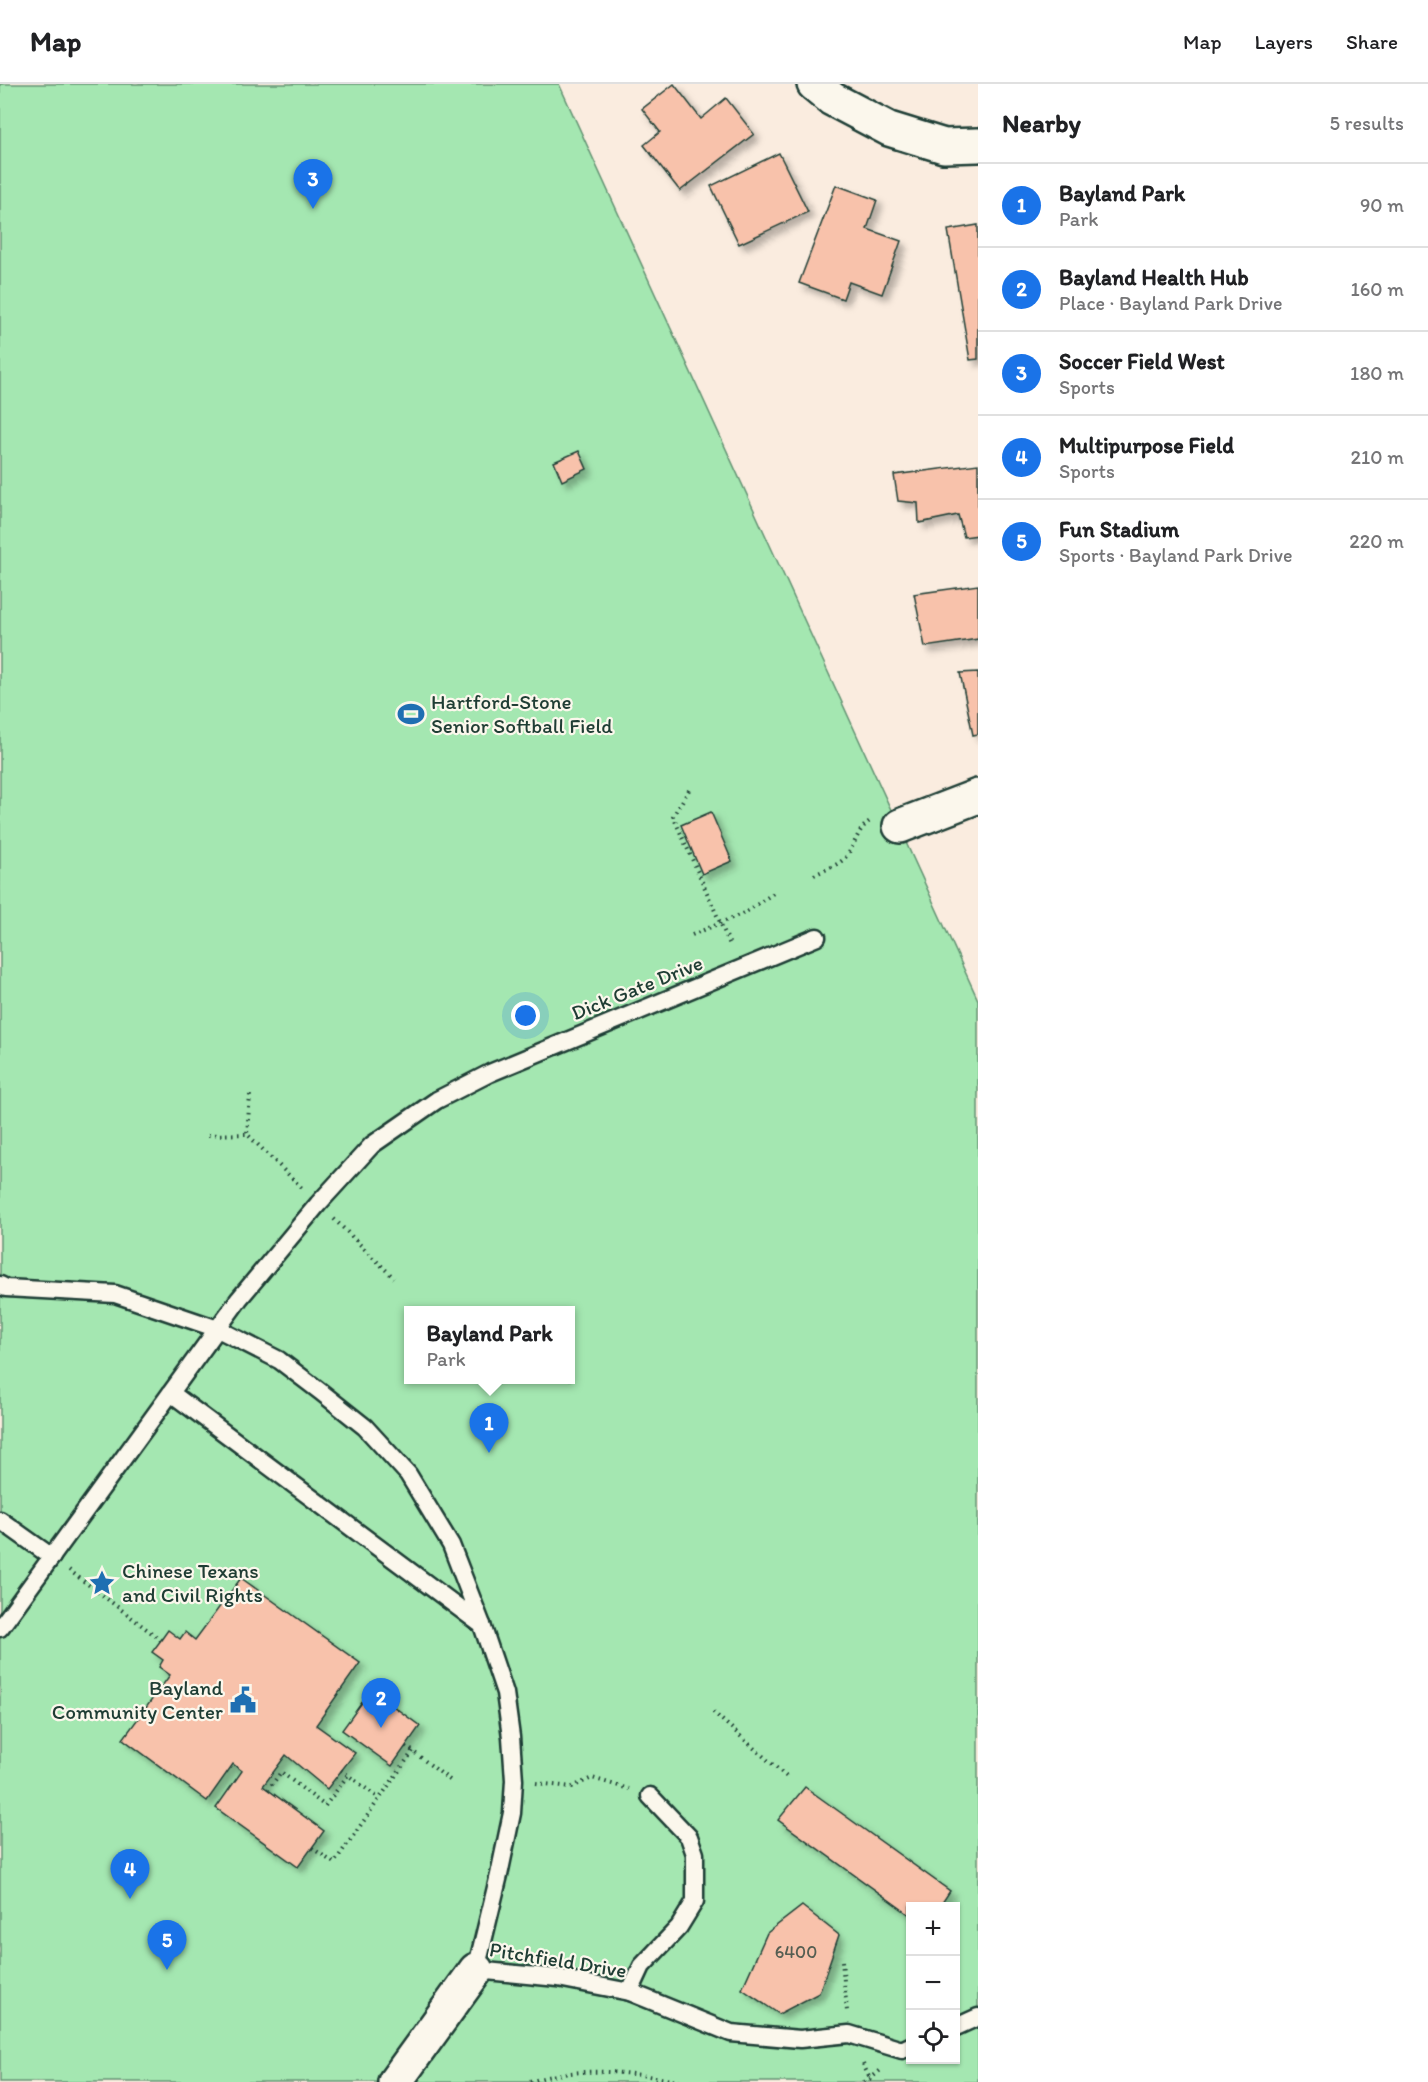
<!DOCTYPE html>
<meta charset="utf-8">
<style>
:root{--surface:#fff;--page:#f6f6f6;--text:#202124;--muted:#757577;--line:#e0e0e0;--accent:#1a73e8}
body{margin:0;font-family:Itim,sans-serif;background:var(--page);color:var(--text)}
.controls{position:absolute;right:18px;bottom:18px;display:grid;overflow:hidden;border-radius:0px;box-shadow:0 2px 4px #0004}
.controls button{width:54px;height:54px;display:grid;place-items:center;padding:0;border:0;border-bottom:2px solid var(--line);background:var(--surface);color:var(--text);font:30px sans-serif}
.you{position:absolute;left:526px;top:932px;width:21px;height:21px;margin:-15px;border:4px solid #fff;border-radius:50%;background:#1a73e8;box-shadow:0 0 0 9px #1a73e833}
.badge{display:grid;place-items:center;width:39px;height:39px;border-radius:50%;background:var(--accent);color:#fff;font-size:20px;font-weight:700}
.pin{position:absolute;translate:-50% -50px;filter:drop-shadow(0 2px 3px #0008)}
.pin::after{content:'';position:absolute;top:32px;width:21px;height:18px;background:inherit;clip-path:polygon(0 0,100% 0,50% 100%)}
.popup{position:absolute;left:404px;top:1222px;width:171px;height:78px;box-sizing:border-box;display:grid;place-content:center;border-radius:0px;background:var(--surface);filter:drop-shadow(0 2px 4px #0005);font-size:20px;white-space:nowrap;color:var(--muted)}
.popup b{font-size:22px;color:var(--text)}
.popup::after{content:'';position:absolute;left:50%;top:100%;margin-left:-12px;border:12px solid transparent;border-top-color:var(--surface)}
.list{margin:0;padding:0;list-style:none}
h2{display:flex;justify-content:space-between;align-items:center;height:78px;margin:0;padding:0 24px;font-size:26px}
h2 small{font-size:20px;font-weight:400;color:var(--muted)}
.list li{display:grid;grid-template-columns:39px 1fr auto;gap:18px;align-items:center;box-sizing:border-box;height:84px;padding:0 24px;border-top:2px solid var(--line)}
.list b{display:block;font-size:22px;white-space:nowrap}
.list p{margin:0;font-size:20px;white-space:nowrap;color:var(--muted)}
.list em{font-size:20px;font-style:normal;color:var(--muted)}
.icon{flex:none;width:33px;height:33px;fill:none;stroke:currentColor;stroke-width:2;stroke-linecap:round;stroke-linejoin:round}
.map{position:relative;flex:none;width:978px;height:1998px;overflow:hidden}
header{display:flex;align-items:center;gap:36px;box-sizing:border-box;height:84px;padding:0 30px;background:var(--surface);border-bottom:2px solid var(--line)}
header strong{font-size:28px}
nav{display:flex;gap:33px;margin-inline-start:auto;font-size:21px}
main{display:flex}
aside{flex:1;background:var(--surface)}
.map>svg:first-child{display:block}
.green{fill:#a4e7b1;stroke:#629272;stroke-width:1.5;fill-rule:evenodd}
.building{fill:#f8c2ab;stroke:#1f3d34;stroke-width:1.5;filter:url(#shadow)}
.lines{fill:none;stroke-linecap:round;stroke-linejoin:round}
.lane-casing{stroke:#1f3d34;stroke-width:21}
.street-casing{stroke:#1f3d34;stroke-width:38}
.path{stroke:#1f3d34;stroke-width:4;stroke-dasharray:1.5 4.5;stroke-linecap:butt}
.lane{stroke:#fbf7ec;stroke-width:16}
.street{stroke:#fbf7ec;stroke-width:33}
.labels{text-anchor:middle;stroke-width:4.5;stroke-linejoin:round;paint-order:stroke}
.number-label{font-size:18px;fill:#555e52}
.poi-label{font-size:21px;fill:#1f3d34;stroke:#fbf7ec;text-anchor:start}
.street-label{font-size:21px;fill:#1f3d34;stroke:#fbf7ec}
</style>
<header>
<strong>Map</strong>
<nav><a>Map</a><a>Layers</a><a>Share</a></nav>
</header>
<main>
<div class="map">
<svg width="978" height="1998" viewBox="0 0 978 1998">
<defs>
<filter id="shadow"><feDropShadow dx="5.5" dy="5.5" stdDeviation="3" flood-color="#0004"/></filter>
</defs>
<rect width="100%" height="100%" fill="#faecdf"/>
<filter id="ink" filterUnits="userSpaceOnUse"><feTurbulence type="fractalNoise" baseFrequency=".0167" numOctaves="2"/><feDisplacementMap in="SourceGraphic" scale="12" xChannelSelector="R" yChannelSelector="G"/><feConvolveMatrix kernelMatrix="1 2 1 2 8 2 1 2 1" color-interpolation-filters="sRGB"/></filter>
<g filter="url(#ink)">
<path class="green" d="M0,0H559L978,916V1998H0ZM408,1226H570V1296H408ZM910,1822H956V1976H910Z"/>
<g class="building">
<path d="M674,0L701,35L726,14L754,50L680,107L644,61L660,48L642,25Z"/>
<path d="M779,69L808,128L739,160L711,102Z"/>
<path d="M836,101L877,116L867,145L901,157L882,210L849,198L843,215L799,199Z"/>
<path d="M978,141V275L970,276L948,146Z"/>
<path d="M579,367L587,385L562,397L554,378Z"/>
<path d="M978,380V451L964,453L958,431L919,439L918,419L898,417L894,391Z"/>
<path d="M978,501V555L925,563L914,510Z"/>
<path d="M978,588V650L973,651L960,589Z"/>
<path d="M711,728L732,777L702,790L681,741Z"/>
<path d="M241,1494L360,1579L316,1641L355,1669L327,1705L286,1671L263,1702L324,1747L298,1783L216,1724L242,1687L233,1680L207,1717L123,1655L170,1591L159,1583L163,1576L152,1568L161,1556L168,1546L180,1555L185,1548L195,1556Z"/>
<path d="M371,1606L420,1642L392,1682L342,1646Z"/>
<path d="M805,1703L950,1807L940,1822H910V1831L778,1736Z"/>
<path d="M802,1822L839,1851L819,1909L779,1930L742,1905L767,1849Z"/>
</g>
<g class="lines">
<g class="lane-casing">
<g id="lane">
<path d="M0,1201L6,1204L115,1210L218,1245L279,1276L321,1308L365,1343L408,1390L451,1461L482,1541L505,1609L511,1653L514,1696L512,1729L499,1791L476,1886L558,1894L630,1908L731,1949L800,1955L849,1950L902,1966L910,1962"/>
<path d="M171,1309L482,1541"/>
<path d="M0,1436L52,1473"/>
<path d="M0,1544L239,1215L318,1120L372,1061L437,1016L490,989L817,853"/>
<path d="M630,1908L642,1882L679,1843L695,1817V1770L689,1753L650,1712"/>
<path d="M956,1943L978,1933"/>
</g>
</g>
<g class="street-casing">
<g id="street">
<path d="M814,0L832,15L889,45L944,62L978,61"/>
<path d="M900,742L978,712"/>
<path d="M395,1998L476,1886"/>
</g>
</g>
<g class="path">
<path d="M689,706L673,732L731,863"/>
<path d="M814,791C826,785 841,781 848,770C856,758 858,745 870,737"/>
<path d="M692,851L746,828L775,808"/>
<path d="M250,1011L247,1050L302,1104"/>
<path d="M208,1051L247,1050"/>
<path d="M334,1135L394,1194"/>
<path d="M69,1486L161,1556"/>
<path d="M713,1628L788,1694"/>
<path d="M406,1662L451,1697"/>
<path d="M341,1686L379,1714"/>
<path d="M536,1699L572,1703L592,1694L629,1705"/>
<path d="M268,1706L281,1688L325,1722L348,1691"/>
<path d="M312,1764L334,1779L413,1667"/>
<path d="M842,1877L847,1927"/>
<path d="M863,1980L870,1995"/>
<path d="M530,1998C577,1981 633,1988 681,1998"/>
<path d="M864,1998L870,1995L882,1985"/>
</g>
<use href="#lane" class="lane"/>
<use href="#street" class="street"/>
</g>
</g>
<defs>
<g id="stadium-bare" transform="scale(2.07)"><path d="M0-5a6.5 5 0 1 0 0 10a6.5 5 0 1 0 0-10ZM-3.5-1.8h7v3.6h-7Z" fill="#1f6fb2" stroke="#fbf7ec" stroke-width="2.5" paint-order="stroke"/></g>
<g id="sight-bare" transform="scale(2.07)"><path d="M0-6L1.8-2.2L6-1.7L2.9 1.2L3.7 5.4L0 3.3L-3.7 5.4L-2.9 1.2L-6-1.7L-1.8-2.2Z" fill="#1f6fb2" stroke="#fbf7ec" stroke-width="2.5" paint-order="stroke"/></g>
<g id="civic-bare" transform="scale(2.07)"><path d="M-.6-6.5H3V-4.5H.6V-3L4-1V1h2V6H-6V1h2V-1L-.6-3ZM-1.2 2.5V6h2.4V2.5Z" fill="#1f6fb2" stroke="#fbf7ec" stroke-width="2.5" paint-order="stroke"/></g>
</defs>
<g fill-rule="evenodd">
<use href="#stadium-bare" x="411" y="630"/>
<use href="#sight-bare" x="102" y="1499"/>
<use href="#civic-bare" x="243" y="1616"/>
</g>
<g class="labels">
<g class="number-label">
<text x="796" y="1874">6400</text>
</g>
<g class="poi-label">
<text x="431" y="625">Hartford-Stone<tspan x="431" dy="24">Senior Softball Field</tspan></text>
<text x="122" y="1494">Chinese Texans<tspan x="122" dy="24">and Civil Rights</tspan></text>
<text x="223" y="1611" text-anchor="end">Bayland<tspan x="223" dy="24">Community Center</tspan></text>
</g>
<g class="street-label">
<text transform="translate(637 904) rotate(-22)" y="7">Dick Gate Drive</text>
<text transform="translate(558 1876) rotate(9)" y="7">Pitchfield Drive</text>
</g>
</g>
</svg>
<div class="controls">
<button>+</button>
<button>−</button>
<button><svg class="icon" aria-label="locate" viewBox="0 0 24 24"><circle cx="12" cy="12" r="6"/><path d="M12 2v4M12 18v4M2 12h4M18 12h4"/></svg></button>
</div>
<div class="you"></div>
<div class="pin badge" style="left:489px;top:1369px">1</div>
<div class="popup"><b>Bayland Park</b>Park</div>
<div class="pin badge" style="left:381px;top:1644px">2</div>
<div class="pin badge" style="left:313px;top:125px">3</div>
<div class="pin badge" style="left:130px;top:1815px">4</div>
<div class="pin badge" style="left:167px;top:1886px">5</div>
</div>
<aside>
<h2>Nearby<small>5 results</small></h2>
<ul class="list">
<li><span class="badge">1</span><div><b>Bayland Park</b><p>Park</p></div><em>90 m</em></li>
<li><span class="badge">2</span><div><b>Bayland Health Hub</b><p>Place · Bayland Park Drive</p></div><em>160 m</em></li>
<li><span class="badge">3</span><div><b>Soccer Field West</b><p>Sports</p></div><em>180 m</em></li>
<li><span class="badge">4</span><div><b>Multipurpose Field</b><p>Sports</p></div><em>210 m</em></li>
<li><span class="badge">5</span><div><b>Fun Stadium</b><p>Sports · Bayland Park Drive</p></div><em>220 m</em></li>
</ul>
</aside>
</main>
